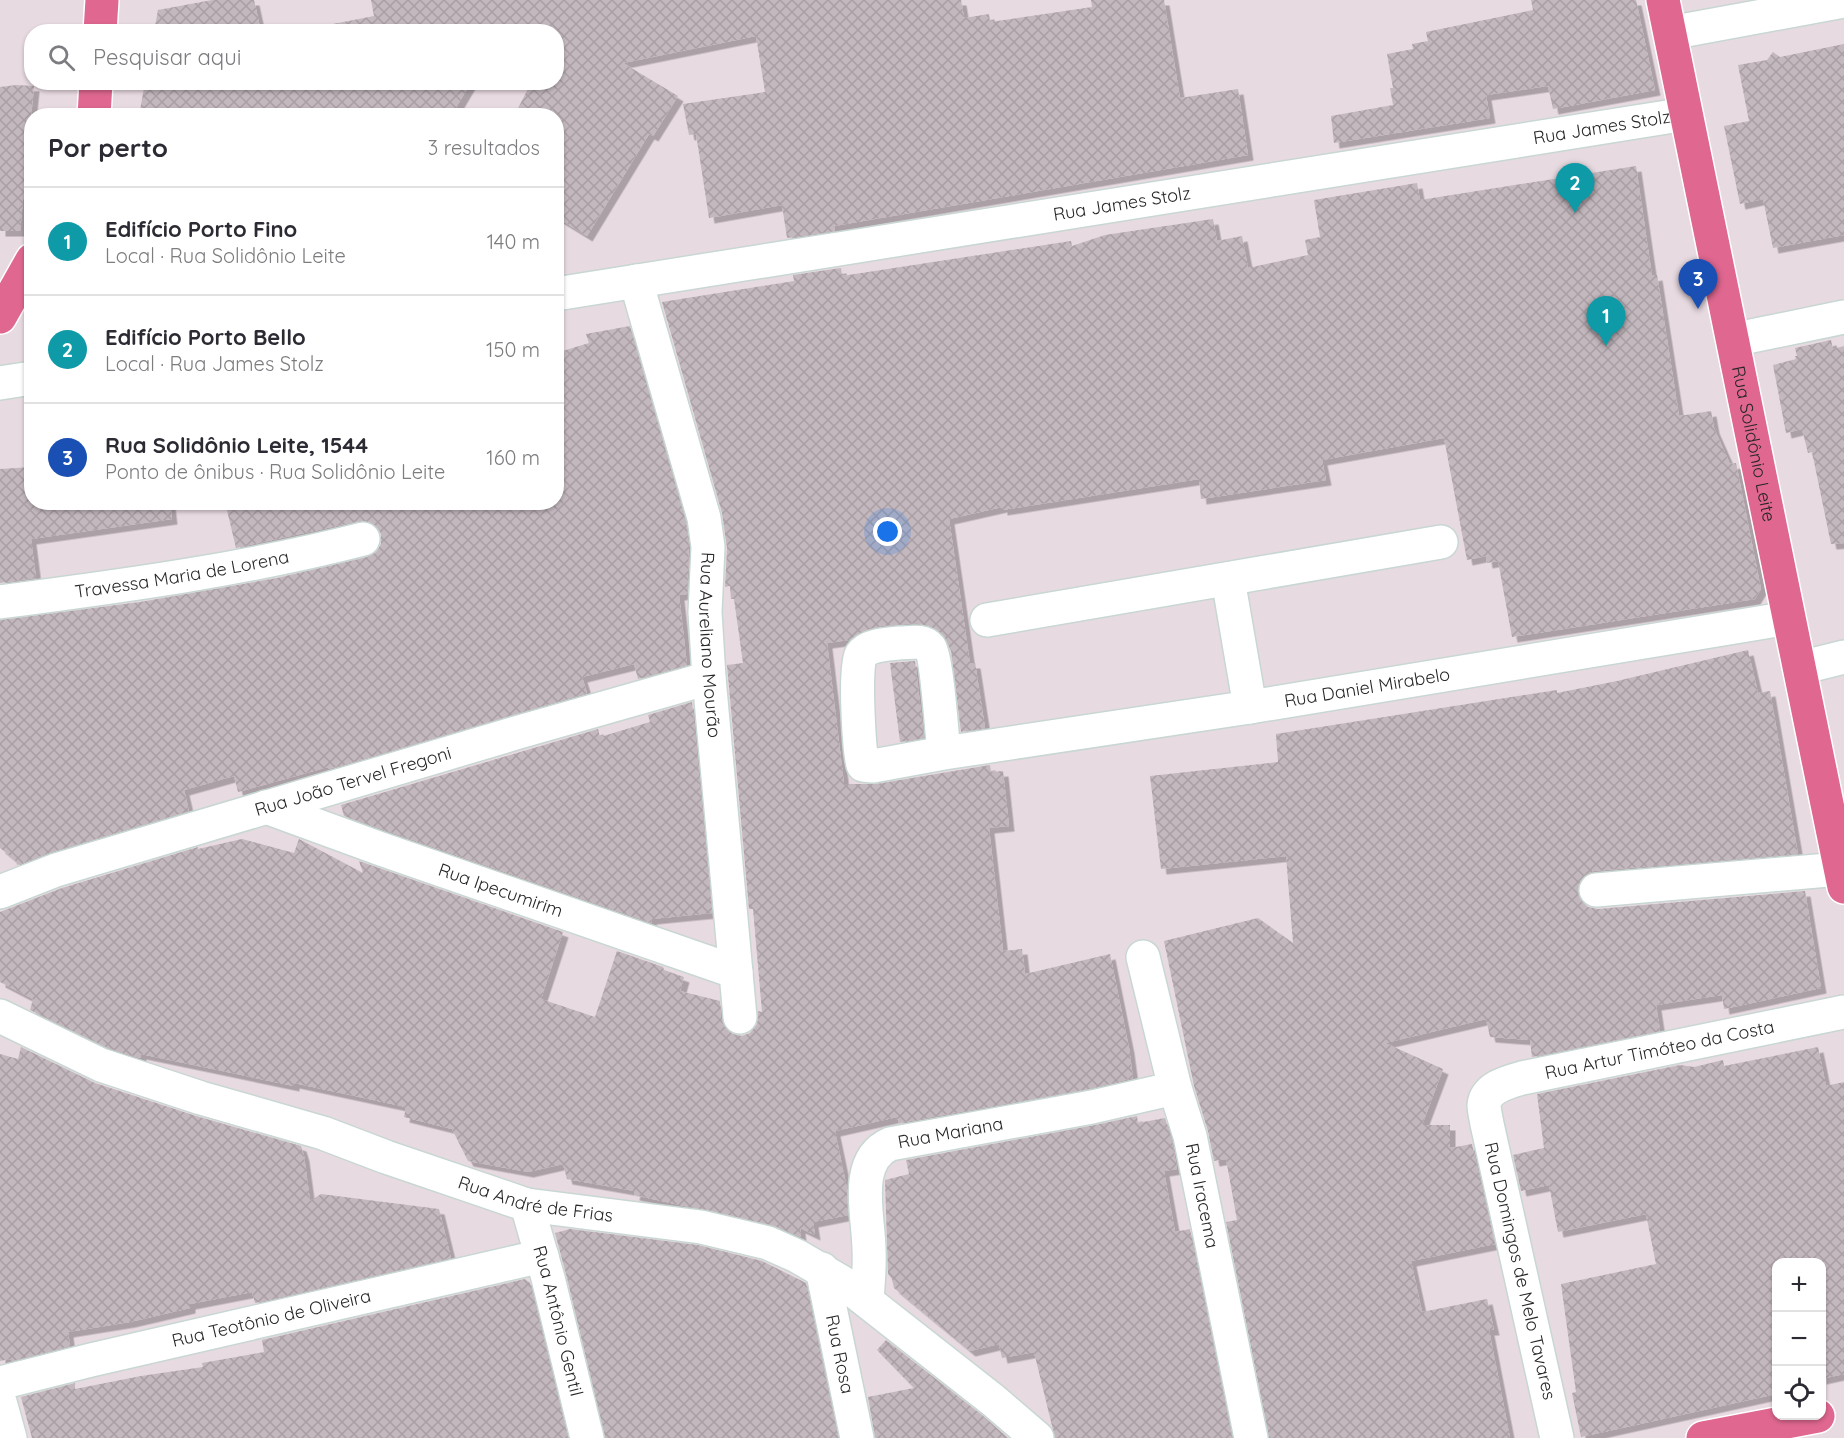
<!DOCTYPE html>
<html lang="pt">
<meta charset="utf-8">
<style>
:root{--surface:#fff;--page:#f7f7f7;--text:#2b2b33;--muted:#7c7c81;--line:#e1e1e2;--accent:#b45309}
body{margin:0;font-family:Quicksand,sans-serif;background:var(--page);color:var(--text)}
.controls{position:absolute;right:18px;bottom:18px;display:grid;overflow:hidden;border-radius:12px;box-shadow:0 2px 4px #0004}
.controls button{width:54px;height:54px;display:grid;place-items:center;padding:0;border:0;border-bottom:2px solid var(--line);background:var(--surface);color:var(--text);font:30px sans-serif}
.you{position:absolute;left:888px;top:532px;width:21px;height:21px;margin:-15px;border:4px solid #fff;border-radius:50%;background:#1a73e8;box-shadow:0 0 0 9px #1a73e833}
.badge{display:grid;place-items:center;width:39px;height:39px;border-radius:50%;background:var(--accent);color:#fff;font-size:20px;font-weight:700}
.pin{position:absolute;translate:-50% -50px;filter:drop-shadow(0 2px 3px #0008)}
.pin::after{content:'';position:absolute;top:32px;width:21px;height:18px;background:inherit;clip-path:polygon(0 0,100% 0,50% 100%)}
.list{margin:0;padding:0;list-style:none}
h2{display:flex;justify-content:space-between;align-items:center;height:78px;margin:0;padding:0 24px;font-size:26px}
h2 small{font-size:20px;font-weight:400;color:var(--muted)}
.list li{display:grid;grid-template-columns:39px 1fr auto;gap:18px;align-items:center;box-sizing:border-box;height:108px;padding:0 24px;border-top:2px solid var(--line)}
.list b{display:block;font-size:22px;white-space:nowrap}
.list p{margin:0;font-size:20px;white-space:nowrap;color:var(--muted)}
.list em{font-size:20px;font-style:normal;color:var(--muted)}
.icon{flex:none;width:33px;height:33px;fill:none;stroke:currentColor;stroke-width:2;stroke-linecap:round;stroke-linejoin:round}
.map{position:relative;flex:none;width:1844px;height:1438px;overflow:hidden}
.search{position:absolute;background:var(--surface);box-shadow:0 2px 4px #0004;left:24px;top:24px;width:540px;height:66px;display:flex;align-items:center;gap:15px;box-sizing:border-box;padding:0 21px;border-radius:24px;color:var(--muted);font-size:22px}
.panel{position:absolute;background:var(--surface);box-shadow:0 2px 4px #0004;left:24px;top:108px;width:540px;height:402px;border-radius:24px}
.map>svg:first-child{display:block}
.building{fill:url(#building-cross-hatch);filter:url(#shadow)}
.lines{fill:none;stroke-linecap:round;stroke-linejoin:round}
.minor-casing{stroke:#c8d7d3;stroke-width:36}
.major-casing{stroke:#fff;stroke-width:36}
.minor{stroke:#fff;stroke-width:33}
.major{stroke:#df6790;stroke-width:33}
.labels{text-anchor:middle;stroke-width:5;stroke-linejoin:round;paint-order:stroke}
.street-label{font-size:18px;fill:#272727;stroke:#fff}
</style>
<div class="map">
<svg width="1844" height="1438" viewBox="0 0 1844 1438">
<defs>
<pattern id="building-cross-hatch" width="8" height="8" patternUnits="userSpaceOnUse" patternTransform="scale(1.5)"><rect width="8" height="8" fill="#c3b8be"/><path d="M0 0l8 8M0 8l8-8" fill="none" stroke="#a89ea3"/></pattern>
<filter id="shadow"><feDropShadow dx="5.5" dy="5.5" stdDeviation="0" flood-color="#0004"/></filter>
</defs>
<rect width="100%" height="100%" fill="#e8dae1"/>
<g class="building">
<path d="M212,0H254L261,32H154L158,10Z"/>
<path d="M371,0H961L964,18L989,14L990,22L1092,7L1091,0H1164L1180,98L1238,89L1248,155L834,226L835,231L787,238L782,205L709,218L696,134L689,135L683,104L765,92L756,36L623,63L678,96L653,136L649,134L587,236L556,217V116H514L530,85L525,82H556V32H292L374,16Z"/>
<path d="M1531,0H1636L1655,90L1553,109L1548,86L1486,95L1490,118L1334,143L1331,116L1393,105L1390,88H1393L1387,54L1413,49L1412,44L1428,41L1426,32L1533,10Z"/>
<path d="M1844,44V235L1773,248L1763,199L1740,204L1724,126L1749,121L1738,65L1767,60L1773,52L1780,57Z"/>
<path d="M145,82H471L451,116H139Z"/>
<path d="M16,85L34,86L20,231H0V87Z"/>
<path d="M1636,166L1652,276L1657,275L1679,416L1711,411L1714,428L1730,464L1736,463L1761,589L1755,599L1512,637L1498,561L1487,563L1486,556L1467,560L1444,438L1322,460L1326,480L1201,499L1199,479L1002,510V507L949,519L970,663H975L985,728L961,732L951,651L943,635L936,629L917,623L881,626L861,632L849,640L827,643L844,784H876L990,765L991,772L1003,771L1009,826L989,828L1003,951L1022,949L1025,974L1110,954L1129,1048L1133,1078L1088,1089L899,1123L897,1117L835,1131L847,1189L848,1215L813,1222L815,1235L800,1228L801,1237L772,1225L634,1195L635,1191L567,1179L563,1164L528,1172L468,1161L452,1129L404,1117L406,1107L294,1083V1086L141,1054L140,1058L108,1048L30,1010L33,999L0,982V912L62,888L198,847V849L242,839L294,853L299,839L363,873L359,861L563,932L541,999L595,1017L617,951L663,967L664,970L684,977L680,991L720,1001L721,1019L725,1028L733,1034L742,1036L750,1033L757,1024L758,1011L762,1012L753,909H749L727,665L743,663L734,599H731L730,586L725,587L727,548L722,513L662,302L794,281L793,275L841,268L842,276L1071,241L1072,246L1105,235L1213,219L1217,241L1242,236L1248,268L1308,255L1305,240L1320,237L1314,200L1417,183L1420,200Z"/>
<path d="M630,326L686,522L689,548L687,594L679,595L687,665L638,679L634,664L582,677L587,693L329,769L328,767L238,792L234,776L184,790L189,811L51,852L17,865L16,861L0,848V620L140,602L277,578L367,557L376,552L381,544V534L376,526L368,521H359L236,548L225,502H556V353L589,343L586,334Z"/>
<path d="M1831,340L1833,349L1844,346V543L1831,544L1812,452L1808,453L1802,429L1786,433L1773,365L1796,359L1795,356H1797L1795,348Z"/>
<path d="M32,467V502H170L172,519L31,539L36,578L0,583V469Z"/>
<path d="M1748,650L1758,693L1770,691L1798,854L1594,871L1586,874L1579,882L1577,892L1581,901L1588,907L1598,909L1805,891L1821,988L1724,1009L1722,995L1656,1005L1660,1031L1532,1057L1530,1040L1490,1037L1486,1019L1385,1043L1443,1069L1422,1125H1450V1148L1472,1144L1495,1244L1411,1261L1422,1312L1487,1299L1494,1330H1489L1510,1438H1269L1226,1222L1237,1220L1226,1159L1214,1161L1208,1131L1194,1086L1164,941L1258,918L1293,943L1286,856L1161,869L1150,776L1278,762L1276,734L1557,690V693L1617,681Z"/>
<path d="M915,661L924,738L900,742L890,663Z"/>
<path d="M692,702L712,913L651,919L652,923L344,816L341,805L598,729L600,737L650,722L648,715Z"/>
<path d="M21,1047L95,1083L196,1116L301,1146L304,1156L310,1201L321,1194L439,1209L451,1258L255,1303L252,1292L190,1304V1308L130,1322L68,1332L70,1346L12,1361L11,1359L0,1361V1054L18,1059Z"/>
<path d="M1818,1047L1826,1086L1844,1082V1374L1821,1379V1263H1776V1394L1581,1437L1572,1393L1576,1392L1561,1284L1656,1264L1646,1214L1558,1232L1549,1185L1521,1191L1513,1155L1544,1148L1537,1094L1680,1065L1694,1067L1723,1060L1724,1066Z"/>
<path d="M1137,1116L1138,1123L1165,1118L1172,1141L1177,1169L1164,1171L1175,1232L1190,1229L1232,1438H1055L1034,1352L1002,1358L999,1344L970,1351L894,1288L892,1279L888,1274L885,1180L909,1174L906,1160L1095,1125Z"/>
<path d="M570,1229L698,1245L762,1261L806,1283L838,1438H605L566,1274L555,1233Z"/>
<path d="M525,1279L530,1283L568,1438H32L21,1397L75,1383V1389L141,1376L203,1367L202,1363L264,1352L262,1340Z"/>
<path d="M886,1340L982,1415L1008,1438H875L868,1397L914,1388L877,1350Z"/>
</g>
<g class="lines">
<g class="minor-casing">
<g id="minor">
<path d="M1670,33L1844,1"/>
<path id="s1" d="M636,281L704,518L708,547L705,612L709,678L740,1017"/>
<path id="s2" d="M556,294L1686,114"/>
<path d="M1732,340L1844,317"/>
<path d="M0,383L32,378"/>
<path d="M1228,579L1250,707"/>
<path id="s3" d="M0,602C122,586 243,570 363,539"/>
<path d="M987,620L1441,542"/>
<path d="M1800,668L1844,657"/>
<path id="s4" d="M944,753C942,736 937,658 930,648C923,639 909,643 899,643C888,644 867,645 861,655C854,665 859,751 863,765L873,766L944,753L1250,707L1789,618"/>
<path id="s5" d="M266,807L381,849L736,972"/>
<path d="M1596,890L1840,869"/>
<path id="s6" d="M0,892L56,870L519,732L709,678"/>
<path id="s7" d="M1143,957L1175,1088L1190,1136L1251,1438"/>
<path id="s8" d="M0,1016L101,1065L201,1098L323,1133L386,1157L527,1205L701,1227L768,1243L797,1256L845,1284L994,1401L1037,1438"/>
<path id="s9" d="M527,1205L548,1278L587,1438"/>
<path id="s10" d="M822,1269L857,1438"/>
<path id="s11" d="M867,1301C868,1284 870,1267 869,1250C869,1217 852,1161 890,1144L1092,1107L1175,1088"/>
<path id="s12" d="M0,1383L91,1360L542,1256"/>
<path d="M0,1402L10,1438"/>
<path id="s13" d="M1557,1438L1487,1124C1486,1118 1484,1110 1484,1105C1486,1087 1508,1082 1522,1078L1844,1012"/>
</g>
</g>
<g class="major-casing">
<g id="major">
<path id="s14" d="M1663,0L1844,887"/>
<path d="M100,32L102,0"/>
<path d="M94,116L96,82"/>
<path d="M0,317L32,260"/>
<path d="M1703,1438L1818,1416"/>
</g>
</g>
<use href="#minor" class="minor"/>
<use href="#major" class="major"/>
</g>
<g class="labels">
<g class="street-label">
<text dy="6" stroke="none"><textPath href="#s2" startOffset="1059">Rua James Stolz</textPath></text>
<text dy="6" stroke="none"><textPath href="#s2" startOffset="573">Rua James Stolz</textPath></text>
<text dy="6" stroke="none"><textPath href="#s14" startOffset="453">Rua Solidônio Leite</textPath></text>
<text dy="6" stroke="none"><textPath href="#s3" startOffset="184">Travessa Maria de Lorena</textPath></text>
<text dy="6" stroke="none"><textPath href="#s1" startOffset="374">Rua Aureliano Mourão</textPath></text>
<text dy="6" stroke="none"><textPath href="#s4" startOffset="801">Rua Daniel Mirabelo</textPath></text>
<text dy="6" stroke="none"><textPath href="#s6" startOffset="370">Rua João Tervel Fregoni</textPath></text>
<text dy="6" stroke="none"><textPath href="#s5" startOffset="249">Rua Ipecumirim</textPath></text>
<text dy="6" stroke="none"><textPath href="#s13" startOffset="531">Rua Artur Timóteo da Costa</textPath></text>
<text dy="6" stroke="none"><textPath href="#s11" startOffset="228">Rua Mariana</textPath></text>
<text dy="6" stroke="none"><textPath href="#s7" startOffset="246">Rua Iracema</textPath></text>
<text dy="6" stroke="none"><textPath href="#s8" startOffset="568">Rua André de Frias</textPath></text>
<text transform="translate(1520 1271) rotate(77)" y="6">Rua Domingos de Melo Tavares</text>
<text dy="6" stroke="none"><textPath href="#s12" startOffset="279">Rua Teotônio de Oliveira</textPath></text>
<text dy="6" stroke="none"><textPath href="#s9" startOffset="120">Rua Antônio Gentil</textPath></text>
<text dy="6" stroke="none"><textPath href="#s10" startOffset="87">Rua Rosa</textPath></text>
</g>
</g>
</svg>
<div class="controls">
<button>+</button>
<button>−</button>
<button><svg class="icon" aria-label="locate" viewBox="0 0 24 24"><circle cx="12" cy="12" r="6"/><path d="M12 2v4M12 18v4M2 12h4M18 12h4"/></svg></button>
</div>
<div class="you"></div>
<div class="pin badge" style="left:1606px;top:346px;background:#0f9aa8">1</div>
<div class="pin badge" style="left:1575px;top:213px;background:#0f9aa8">2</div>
<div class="pin badge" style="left:1698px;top:309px;background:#1a4fb4">3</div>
<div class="search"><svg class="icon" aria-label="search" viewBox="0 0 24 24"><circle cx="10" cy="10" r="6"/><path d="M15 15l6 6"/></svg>Pesquisar aqui</div>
<section class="panel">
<h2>Por perto<small>3 resultados</small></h2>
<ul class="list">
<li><span class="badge" style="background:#0f9aa8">1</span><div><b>Edifício Porto Fino</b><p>Local · Rua Solidônio Leite</p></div><em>140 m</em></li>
<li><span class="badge" style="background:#0f9aa8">2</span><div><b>Edifício Porto Bello</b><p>Local · Rua James Stolz</p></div><em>150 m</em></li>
<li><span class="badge" style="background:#1a4fb4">3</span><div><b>Rua Solidônio Leite, 1544</b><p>Ponto de ônibus · Rua Solidônio Leite</p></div><em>160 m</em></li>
</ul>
</section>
</div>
